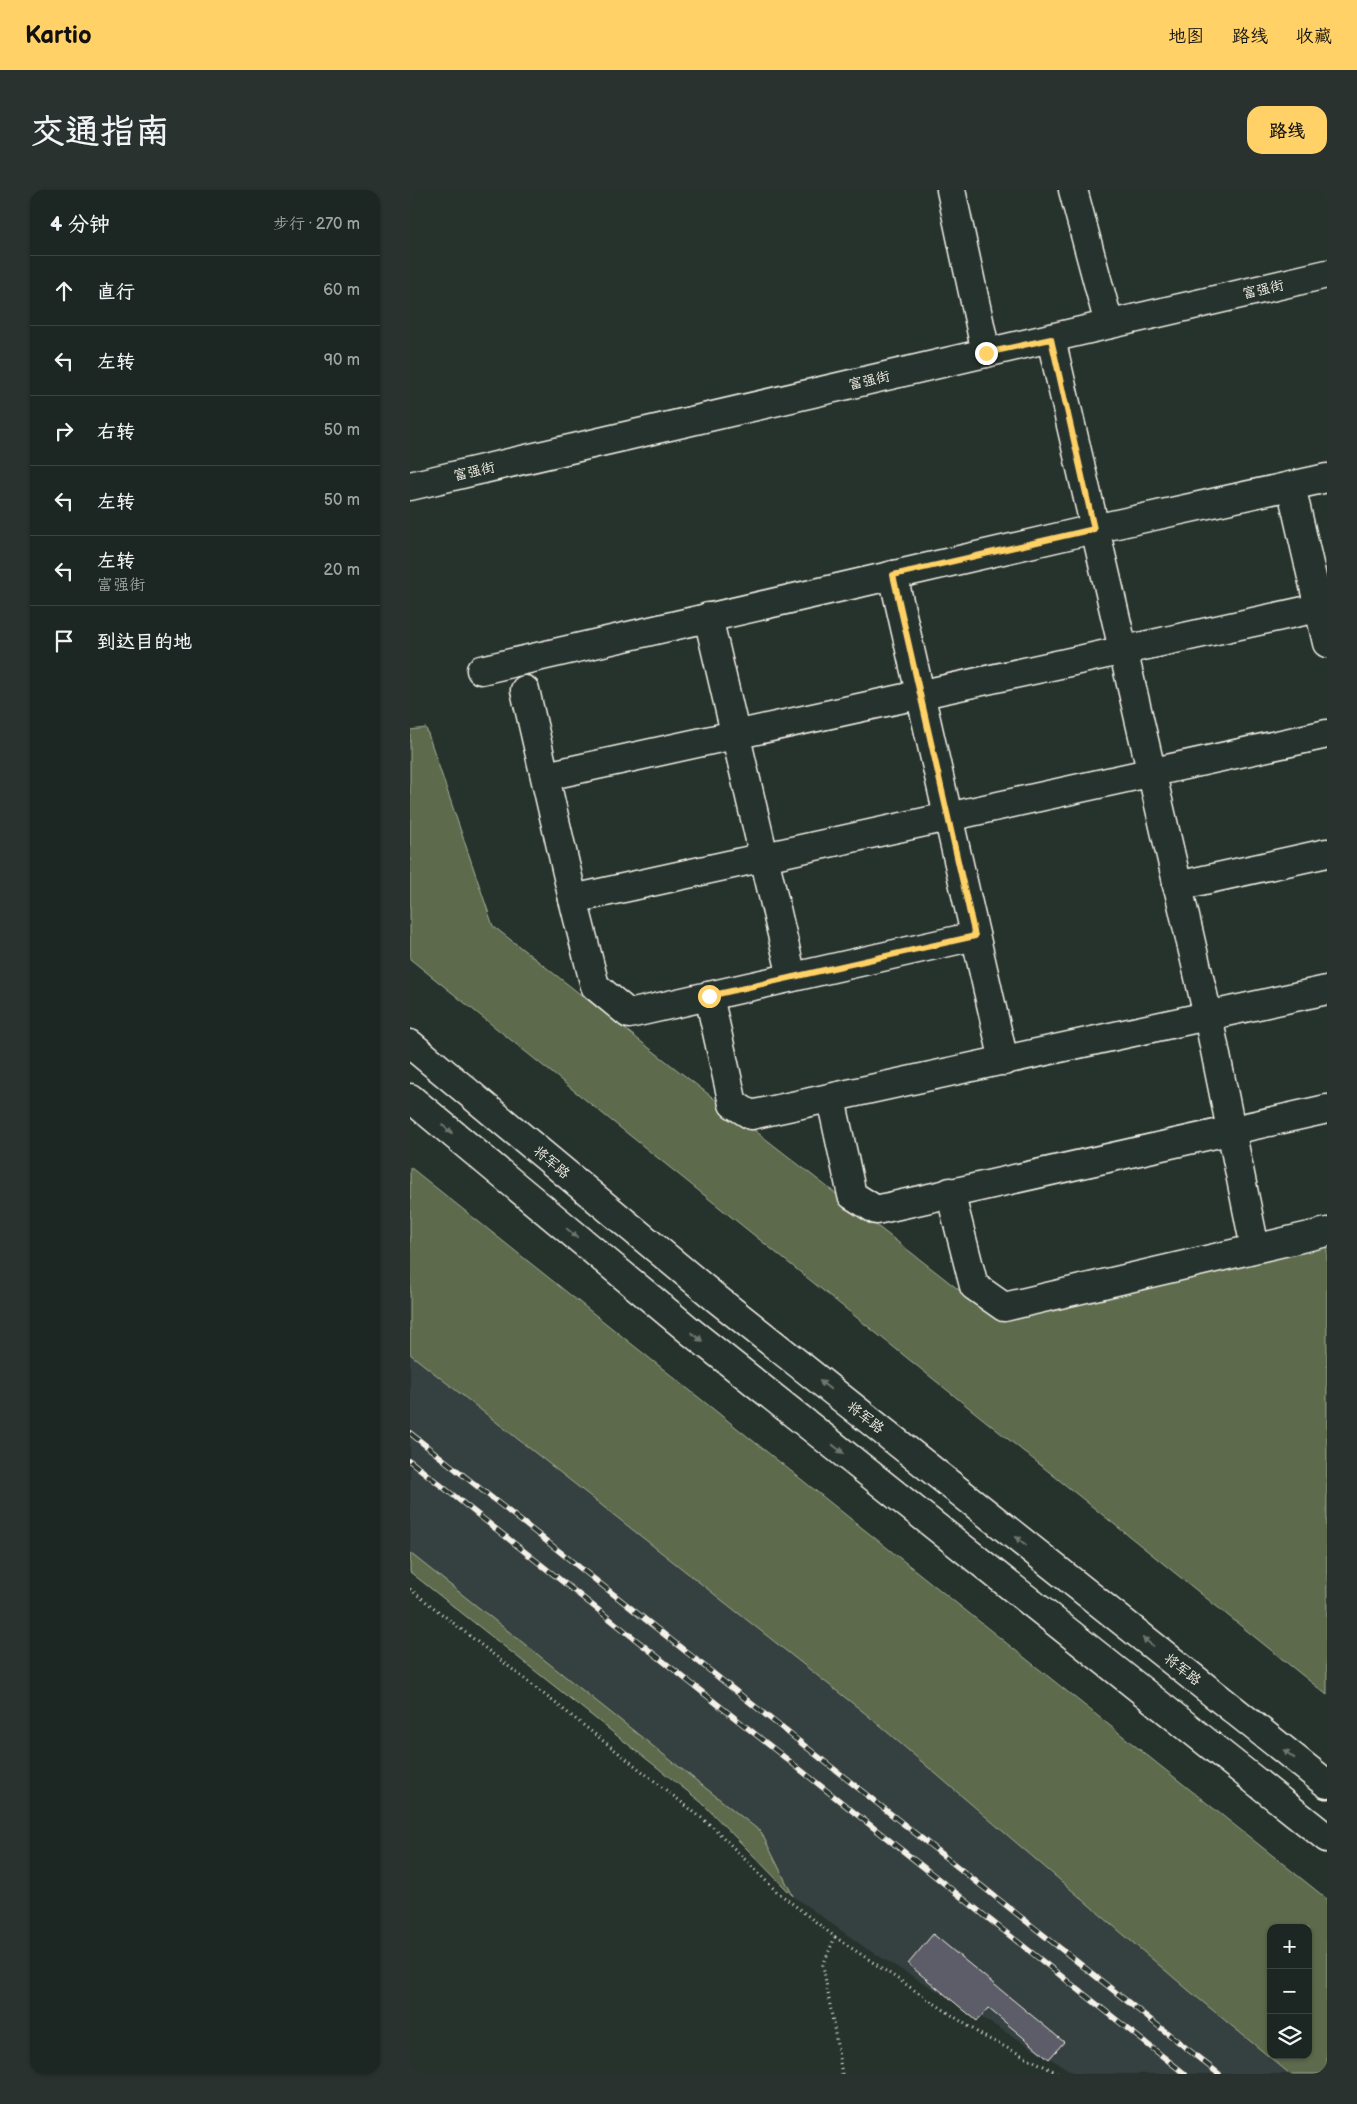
<!DOCTYPE html>
<html lang="zh">
<meta charset="utf-8">
<style>
:root{--surface:#1c2622;--page:#29322f;--text:#f1f3f6;--muted:#a0a5a5;--line:#3a4340;--accent:#ffd166}
body{margin:0;font-family:"Balsamiq Sans","LXGW WenKai TC",sans-serif;background:var(--page);color:var(--text)}
.controls{position:absolute;right:15px;bottom:15px;display:grid;overflow:hidden;border-radius:10px;box-shadow:0 1px 4px #0004}
.controls button{width:45px;height:45px;display:grid;place-items:center;padding:0;border:0;border-bottom:1px solid var(--line);background:var(--surface);color:var(--text);font:25px sans-serif}
.stop{position:absolute;width:15px;height:15px;margin:-11px;border:4px solid #ffd166;border-radius:50%;background:#fff}
.stop.end{background:#ffd166;border-color:#fff;box-shadow:0 1px 5px #0008}
.list{margin:0;padding:0;list-style:none}
h2{display:flex;justify-content:space-between;align-items:center;height:65px;margin:0;padding:0 20px;font-size:21px}
h2 small{font-size:16px;font-weight:400;color:var(--muted)}
.list li{display:grid;grid-template-columns:32px 1fr auto;gap:15px;align-items:center;box-sizing:border-box;height:70px;padding:0 20px;border-top:1px solid var(--line)}
.list b{display:block;font-size:19px;white-space:nowrap}
.list p{margin:0;font-size:16px;white-space:nowrap;color:var(--muted)}
.list em{font-size:16px;font-style:normal;color:var(--muted)}
.icon{flex:none;width:28px;height:28px;fill:none;stroke:currentColor;stroke-width:2;stroke-linecap:round;stroke-linejoin:round}
.map{position:relative;flex:none;width:917px;height:1884px;overflow:hidden;border-radius:15px}
header{display:flex;align-items:center;gap:30px;box-sizing:border-box;height:70px;padding:0 25px;background:var(--accent);color:#111}
header strong{font-size:24px}
nav{display:flex;gap:28px;margin-inline-start:auto;font-size:18px}
.intro{display:flex;align-items:center;justify-content:space-between;box-sizing:border-box;height:120px;padding:0 30px}
h1{margin:0;font-size:35px}
.button{padding:12px 22px;border-radius:15px;background:var(--accent);color:#111;font-size:18px;font-weight:700}
main{display:flex;gap:30px;padding:0 30px}
aside{flex:1;background:var(--surface);border-radius:15px;box-shadow:0 1px 4px #0004}
.map>svg:first-child{display:block}
.built{fill:#36403f}
.green{fill:#5d6b4c;stroke:#a8ae9a;fill-rule:evenodd}
.building{fill:#5d5d69;stroke:#f4f1e8}
.lines{fill:none;stroke-linecap:round;stroke-linejoin:round}
.minor-casing{stroke:#f4f1e8;stroke-width:31}
.major-casing{stroke:#f4f1e8;stroke-width:31}
.path{stroke:#f4f1e8;stroke-width:3;stroke-dasharray:1 4;stroke-linecap:butt}
.minor{stroke:#26332d;stroke-width:28}
.major{stroke:#26332d;stroke-width:28}
.rail-casing{stroke:#f4f1e8;stroke-width:5.5}
.rail{stroke:#26332d;stroke-width:4;stroke-dasharray:11;stroke-linecap:butt}
.oneway{fill:#6e766e}
.route{stroke:#ffd166;stroke-width:6}
.labels{text-anchor:middle;stroke-width:4;stroke-linejoin:round;paint-order:stroke}
.street-label{font-size:14px;fill:#f4f1e8;stroke:#26332d}
</style>
<header>
<strong>Kartio</strong>
<nav><a>地图</a><a>路线</a><a>收藏</a></nav>
</header>
<div class="intro"><h1>交通指南</h1><a class="button">路线</a></div>
<main>
<aside>
<h2>4 分钟<small>步行 · 270 m</small></h2>
<ul class="list">
<li><svg class="icon" aria-label="ahead" viewBox="0 0 24 24"><path d="M12 20V5M6 11l6-6 6 6"/></svg><div><b>直行</b></div><em>60 m</em></li>
<li><svg class="icon" aria-label="left" viewBox="0 0 24 24"><path d="M17 20v-9H6M10 6l-5 5 5 5"/></svg><div><b>左转</b></div><em>90 m</em></li>
<li><svg class="icon" aria-label="right" viewBox="0 0 24 24"><path d="M7 20v-9h11M14 6l5 5-5 5"/></svg><div><b>右转</b></div><em>50 m</em></li>
<li><svg class="icon" aria-label="left" viewBox="0 0 24 24"><path d="M17 20v-9H6M10 6l-5 5 5 5"/></svg><div><b>左转</b></div><em>50 m</em></li>
<li><svg class="icon" aria-label="left" viewBox="0 0 24 24"><path d="M17 20v-9H6M10 6l-5 5 5 5"/></svg><div><b>左转</b><p>富强街</p></div><em>20 m</em></li>
<li><svg class="icon" aria-label="arrive" viewBox="0 0 24 24"><path d="M6 21V4h12l-3 4 3 4H6"/></svg><div><b>到达目的地</b></div></li>
</ul>
</aside>
<div class="map">
<svg width="917" height="1884" viewBox="0 0 917 1884">
<rect width="100%" height="100%" fill="#26332d"/>
<filter id="ink" filterUnits="userSpaceOnUse"><feTurbulence type="fractalNoise" baseFrequency=".02" numOctaves="2"/><feDisplacementMap in="SourceGraphic" scale="10" xChannelSelector="R" yChannelSelector="G"/><feConvolveMatrix kernelMatrix="1 2 1 2 8 2 1 2 1" color-interpolation-filters="sRGB"/></filter>
<g filter="url(#ink)">
<path class="built" d="M0,1164L456,1524L777,1799L880,1884H666L457,1759L383,1706L291,1612L0,1382Z"/>
<g class="green">
<path d="M16,538L83,736L585,1128L917,1057V1505L0,769V540Z"/>
<path d="M0,977L917,1709V1884H880L777,1799L456,1524L0,1164ZM861,1738H898V1865H861Z"/>
<path d="M0,1363L351,1642L383,1706L291,1612L0,1382Z"/>
</g>
<path class="building" d="M523,1744L654,1852L639,1869L578,1818L567,1831L498,1774Z"/>
<g class="lines">
<g class="minor-casing">
<g id="minor">
<path d="M541,0L576,163"/>
<path d="M663,0L699,134"/>
<path d="M641,149L798,826L845,1058"/>
<path d="M881,296L917,453"/>
<path d="M483,385L594,871"/>
<path d="M298,427L382,787"/>
<path d="M71,480L684,339L917,288"/>
<path d="M115,500L163,709L185,796L219,824L565,746"/>
<path d="M136,586L917,416"/>
<path d="M767,696L917,663"/>
<path d="M163,709L917,544"/>
<path d="M299,806L323,914L341,925L917,800"/>
<path d="M421,909L442,1005L466,1020L917,919"/>
<path d="M540,1002L564,1096L594,1117L917,1042"/>
</g>
</g>
<g class="major-casing">
<g id="major">
<path d="M0,296L917,84"/>
<path d="M0,854L307,1109L917,1594"/>
<path d="M0,908L280,1141L917,1648"/>
</g>
</g>
<g class="path">
<path d="M0,1399L303,1637L365,1700L425,1747L573,1846L650,1884"/>
<path d="M425,1747L413,1775L432,1884"/>
</g>
<use href="#minor" class="minor"/>
<use href="#major" class="major"/>
<g class="rail-casing">
<g id="rail">
<path d="M0,1243L809,1884"/>
<path d="M0,1271L775,1884"/>
</g>
</g>
<use href="#rail" class="rail"/>
</g>
<defs><path id="oneway-solid" d="M-6-.8H1V-3.2L6.5 0L1 3.2V.8H-6Z" transform="scale(1.25)"/></defs>
<g class="oneway">
<use href="#oneway-solid" transform="translate(37 939) rotate(40)"/>
<use href="#oneway-solid" transform="translate(162 1043) rotate(40)"/>
<use href="#oneway-solid" transform="translate(287 1147) rotate(38)"/>
<use href="#oneway-solid" transform="translate(415 1195) rotate(-142)"/>
<use href="#oneway-solid" transform="translate(428 1259) rotate(38)"/>
<use href="#oneway-solid" transform="translate(611 1351) rotate(-142)"/>
<use href="#oneway-solid" transform="translate(738 1452) rotate(-142)"/>
<use href="#oneway-solid" transform="translate(879 1564) rotate(-142)"/>
</g>
</g>
<g class="lines" filter="url(#ink)">
<path class="route" d="M299,806L565,746L483,385L684,339L641,149L576,163"/>
</g>
<g class="labels">
<g class="street-label">
<text transform="translate(853 99) rotate(-13)" y="5">富强街</text>
<text transform="translate(459 190) rotate(-13)" y="5">富强街</text>
<text transform="translate(64 281) rotate(-13)" y="5">富强街</text>
<text transform="translate(142 972) rotate(40)" y="5">将军路</text>
<text transform="translate(456 1227) rotate(38)" y="5">将军路</text>
<text transform="translate(773 1479) rotate(38)" y="5">将军路</text>
</g>
</g>
</svg>
<div class="controls">
<button>+</button>
<button>−</button>
<button><svg class="icon" aria-label="layers" viewBox="0 0 24 24"><path d="M12 4l9 5-9 5-9-5zM3 14l9 5 9-5"/></svg></button>
</div>
<div class="stop" style="left:299px;top:806px"></div>
<div class="stop end" style="left:576px;top:163px"></div>
</div>
</main>
